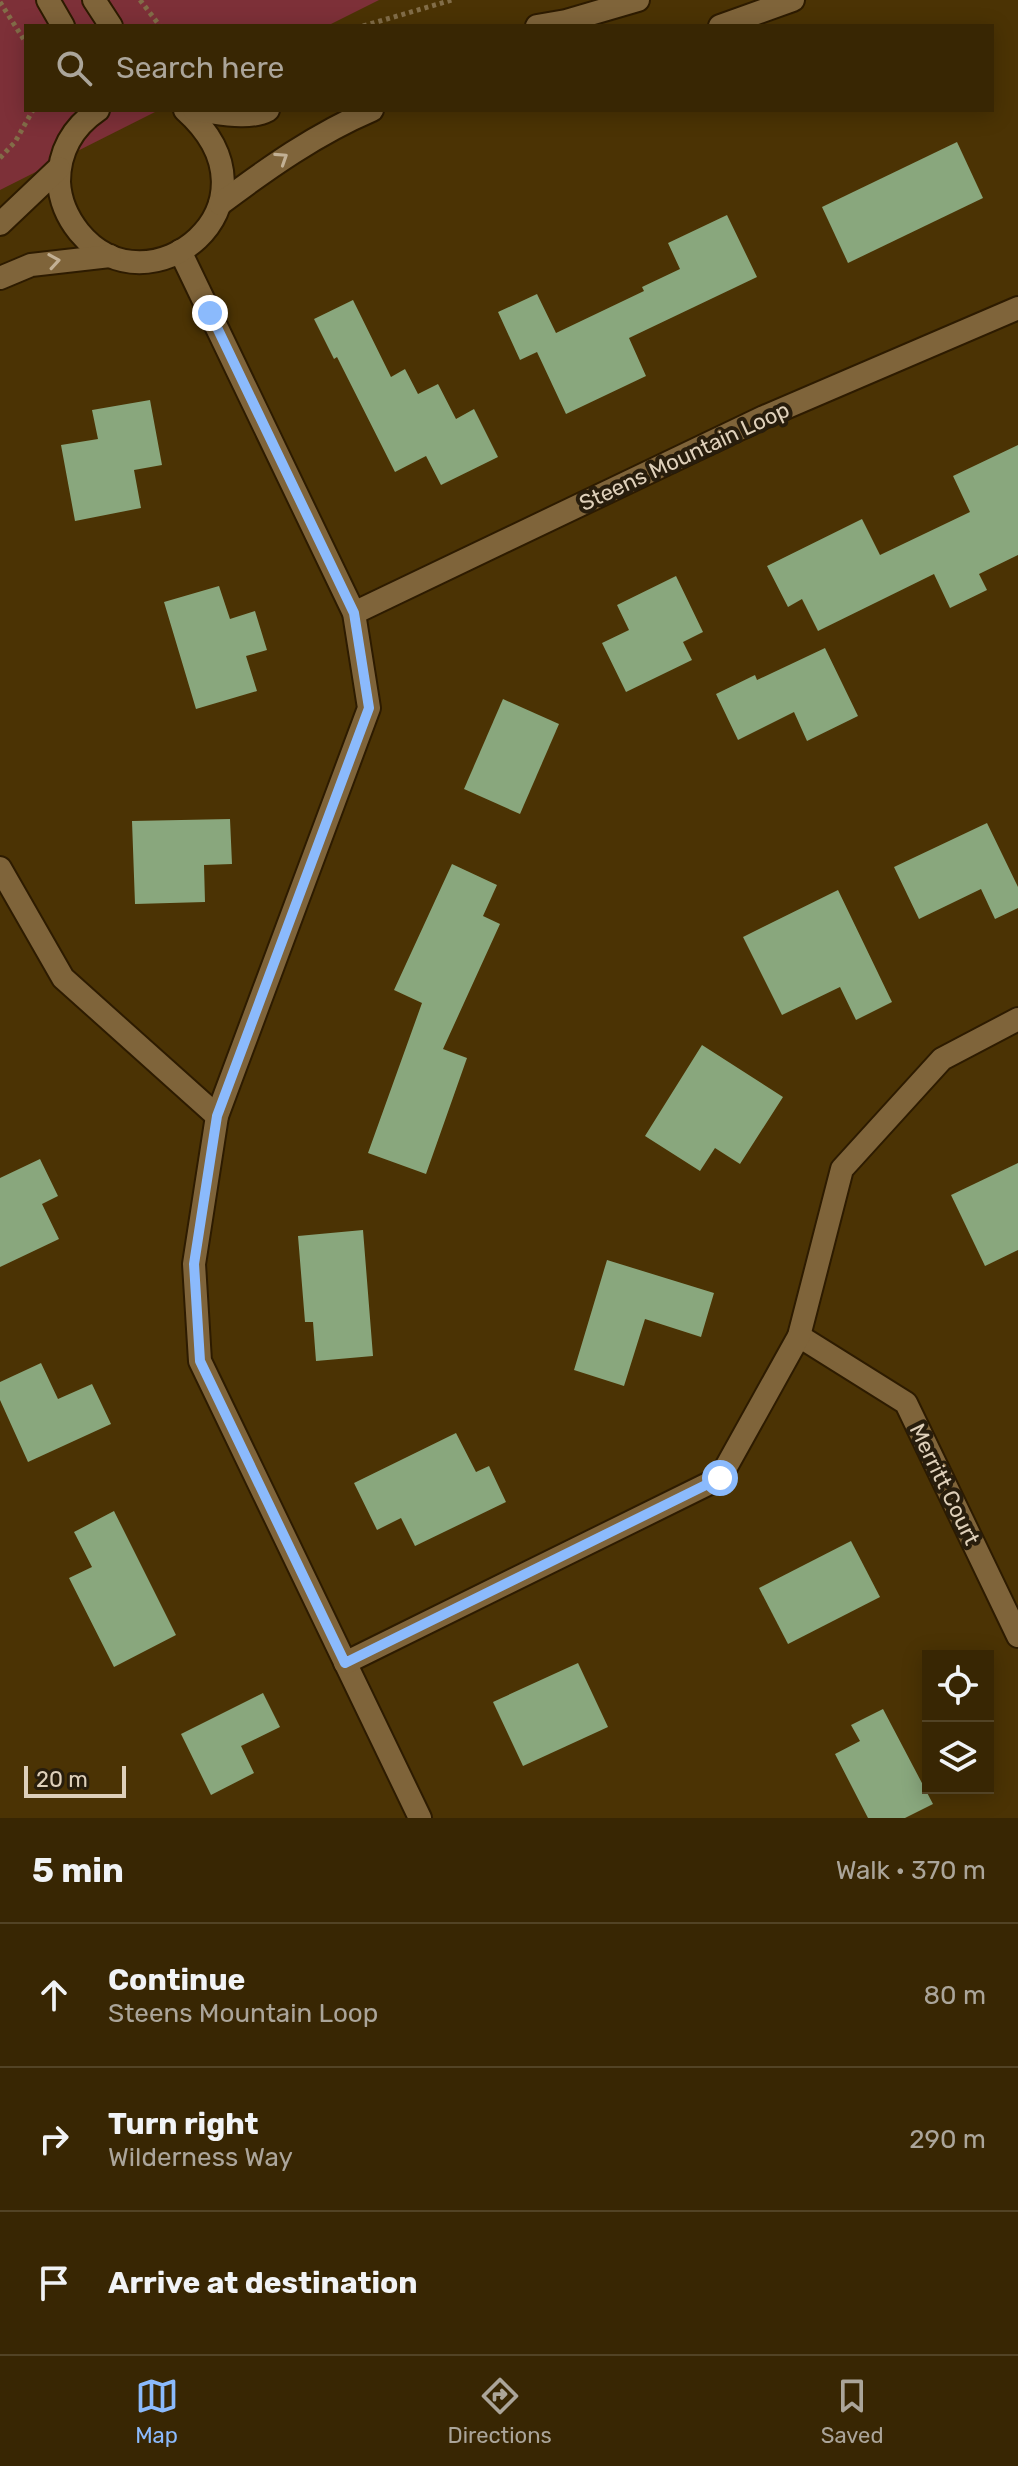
<!DOCTYPE html>
<meta charset="utf-8">
<style>
:root{--surface:#382603;--page:#3f2e0d;--text:#f1f3f6;--muted:#aba59a;--line:#524325;--accent:#8bbafc}
body{margin:0;font-family:Rubik,sans-serif;background:var(--page);color:var(--text)}
.controls{position:absolute;right:24px;bottom:24px;display:grid;overflow:hidden;border-radius:0px;box-shadow:0 4px 20px #0003}
.controls button{width:72px;height:72px;display:grid;place-items:center;padding:0;border:0;border-bottom:2px solid var(--line);background:var(--surface);color:var(--text);font:40px sans-serif}
.scale{position:absolute;left:24px;bottom:20px;width:102px;box-sizing:border-box;padding-left:8px;border:4px solid #dfd0ba;border-top:0;font-size:22px;line-height:28px;white-space:nowrap;color:#dfd0ba;-webkit-text-stroke:6px #281d0c;paint-order:stroke}
.stop{position:absolute;width:24px;height:24px;margin:-18px;border:6px solid #8bbafc;border-radius:50%;background:#fff}
.stop.end{background:#8bbafc;border-color:#fff;box-shadow:0 2px 8px #0008}
.list{margin:0;padding:0;list-style:none}
h2{display:flex;justify-content:space-between;align-items:center;height:104px;margin:0;padding:0 32px;font-size:34px}
h2 small{font-size:26px;font-weight:400;color:var(--muted)}
.list li{display:grid;grid-template-columns:52px 1fr auto;gap:24px;align-items:center;box-sizing:border-box;height:144px;padding:0 32px;border-top:2px solid var(--line)}
.list b{display:block;font-size:30px;white-space:nowrap}
.list p{margin:0;font-size:26px;white-space:nowrap;color:var(--muted)}
.list em{font-size:26px;font-style:normal;color:var(--muted)}
.icon{flex:none;width:44px;height:44px;fill:none;stroke:currentColor;stroke-width:2;stroke-linecap:round;stroke-linejoin:round}
.map{position:relative;flex:none;width:1018px;height:1818px;overflow:hidden}
.search{position:absolute;background:var(--surface);box-shadow:0 4px 20px #0003;left:24px;right:24px;top:24px;height:88px;display:flex;align-items:center;gap:20px;box-sizing:border-box;padding:0 28px;border-radius:0px;color:var(--muted);font-size:30px}
.sheet{height:536px;background:var(--surface)}
nav{display:flex;justify-content:space-around;align-items:center;box-sizing:border-box;height:112px;border-top:2px solid var(--line);background:var(--surface);font-size:22px;color:var(--muted)}
nav a{display:grid;justify-items:center;gap:4px}
nav .on{color:var(--accent)}
.map>svg:first-child{display:block}
.green{fill:#7d3038}
.building{fill:#89a77d}
.lines{fill:none;stroke-linecap:round;stroke-linejoin:round}
.minor-casing{stroke:#2d1b00;stroke-width:26}
.tertiary-casing{stroke:#2d1b00;stroke-width:26}
.secondary-casing{stroke:#2d1b00;stroke-width:26}
.path{stroke:#826d48;stroke-width:5;stroke-dasharray:4 4;stroke-linecap:butt}
.minor{stroke:#7f643a;stroke-width:22}
.tertiary{stroke:#7f643a;stroke-width:22}
.secondary{stroke:#7f643a;stroke-width:22}
.oneway{stroke:#c2b094}
.route{stroke:#8bbafc;stroke-width:10}
.labels{text-anchor:middle;stroke-width:8;stroke-linejoin:round;paint-order:stroke}
.street-label{font-size:22px;fill:#dfd0ba;stroke:#281d0c}
</style>
<div class="map">
<svg width="1018" height="1818" viewBox="0 0 1018 1818">
<rect width="100%" height="100%" fill="#4b3304"/>
<path class="green" d="M0,0H379L327,26H26V110H159L0,190Z"/>
<g class="building">
<path d="M957,142L983,198L848,263L822,207Z"/>
<path d="M727,215L757,277L629,338L646,376L566,414L537,352L520,360L498,312L537,294L556,333L644,291L642,287L680,269L668,243Z"/>
<path d="M353,300L391,377L405,369L418,394L438,384L456,419L474,409L498,457L441,485L426,456L395,472L337,357L334,359L314,319Z"/>
<path d="M150,400L162,465L134,470L141,508L75,521L61,445L98,439L92,410Z"/>
<path d="M1018,445V555L979,574L987,590L950,608L934,574L818,631L802,599L788,607L767,566L862,519L880,555L970,512L953,476Z"/>
<path d="M676,576L703,632L683,642L692,660L626,692L602,643L629,630L617,605Z"/>
<path d="M219,586L230,619L255,611L267,650L246,656L257,691L196,709L164,602Z"/>
<path d="M825,648L858,716L807,741L794,712L738,740L716,694L755,675L757,680Z"/>
<path d="M503,699L559,724L520,814L464,789Z"/>
<path d="M230,819L232,864L204,865L205,902L135,904L132,821Z"/>
<path d="M987,823L1018,887V908L995,919L981,889L919,919L894,867Z"/>
<path d="M452,864L497,885L483,916L500,924L443,1049L467,1058L426,1174L368,1153L422,1003L394,990Z"/>
<path d="M838,890L892,1002L856,1020L840,987L782,1015L743,937Z"/>
<path d="M702,1045L783,1097L740,1164L715,1148L700,1171L645,1136Z"/>
<path d="M40,1159L58,1196L42,1204L59,1239L0,1267V1178Z"/>
<path d="M1018,1163V1250L985,1266L951,1195Z"/>
<path d="M363,1230L373,1356L316,1361L313,1322H305L298,1236Z"/>
<path d="M607,1260L714,1293L701,1337L645,1319L624,1386L574,1370Z"/>
<path d="M41,1363L58,1399L92,1384L111,1424L28,1462L0,1400V1382Z"/>
<path d="M456,1433L476,1472L489,1466L506,1502L415,1546L401,1518L377,1530L354,1483Z"/>
<path d="M114,1511L176,1635L114,1667L69,1578L92,1567L74,1532Z"/>
<path d="M851,1541L880,1597L788,1644L759,1588Z"/>
<path d="M578,1663L608,1727L523,1766L493,1702Z"/>
<path d="M263,1693L280,1727L241,1746L254,1773L211,1795L181,1734Z"/>
<path d="M883,1709L933,1804L905,1818H868L835,1754L860,1741L851,1725Z"/>
</g>
<g class="lines">
<g class="minor-casing">
<g id="minor">
<path d="M180,251L354,613L369,708L217,1116L194,1264L200,1361L420,1818"/>
<path d="M354,613L764,417L1018,308"/>
<path d="M0,868L63,978L217,1116"/>
<path d="M799,1336L906,1403L1018,1636"/>
<path d="M345,1663L720,1478L799,1336L842,1169L942,1059L1018,1019"/>
</g>
</g>
<g class="tertiary-casing">
<g id="tertiary">
<path d="M48,0L63,26"/>
<path d="M94,0L111,26"/>
</g>
</g>
<g class="secondary-casing">
<g id="secondary">
<path d="M537,26L566,21L638,0"/>
<path d="M720,26L793,0"/>
<path d="M98,110C73,127 59,151 59,182C60,201 67,217 79,232C148,317 291,205 185,110"/>
<path d="M194,110C216,112 248,121 268,110"/>
<path d="M220,204C268,168 316,134 372,110"/>
<path d="M0,224L59,168"/>
<path d="M0,278L31,265L110,256"/>
</g>
</g>
<g class="path">
<path d="M140,0L160,26"/>
<path d="M0,2L26,43"/>
<path d="M363,26L452,0"/>
<path d="M0,158L15,142L33,110"/>
</g>
<use href="#minor" class="minor"/>
<use href="#tertiary" class="tertiary"/>
<use href="#secondary" class="secondary"/>
</g>
<defs><path id="oneway-chevron" d="M-2-3.5L2.5 0L-2 3.5" fill="none" stroke-width="1.6" stroke-linecap="round" stroke-linejoin="round" transform="scale(2)"/></defs>
<g class="oneway">
<use href="#oneway-chevron" transform="translate(282 158) rotate(-33)"/>
<use href="#oneway-chevron" transform="translate(54 261) rotate(-9)"/>
</g>
<g class="lines">
<path class="route" d="M210,313L354,613L369,708L217,1116L194,1264L200,1361L345,1663L720,1478"/>
</g>
<g class="labels">
<g class="street-label">
<text transform="translate(684 456) rotate(-25)" y="8">Steens Mountain Loop</text>
<text transform="translate(945 1484) rotate(64)" y="8">Merritt Court</text>
</g>
</g>
</svg>
<div class="controls">
<button><svg class="icon" aria-label="locate" viewBox="0 0 24 24"><circle cx="12" cy="12" r="6"/><path d="M12 2v4M12 18v4M2 12h4M18 12h4"/></svg></button>
<button><svg class="icon" aria-label="layers" viewBox="0 0 24 24"><path d="M12 4l9 5-9 5-9-5zM3 14l9 5 9-5"/></svg></button>
</div>
<div class="scale">20 m</div>
<div class="stop" style="left:720px;top:1478px"></div>
<div class="stop end" style="left:210px;top:313px"></div>
<div class="search"><svg class="icon" aria-label="search" viewBox="0 0 24 24"><circle cx="10" cy="10" r="6"/><path d="M15 15l6 6"/></svg>Search here</div>
</div>
<section class="sheet">
<h2>5 min<small>Walk · 370 m</small></h2>
<ul class="list">
<li><svg class="icon" aria-label="ahead" viewBox="0 0 24 24"><path d="M12 20V5M6 11l6-6 6 6"/></svg><div><b>Continue</b><p>Steens Mountain Loop</p></div><em>80 m</em></li>
<li><svg class="icon" aria-label="right" viewBox="0 0 24 24"><path d="M7 20v-9h11M14 6l5 5-5 5"/></svg><div><b>Turn right</b><p>Wilderness Way</p></div><em>290 m</em></li>
<li><svg class="icon" aria-label="arrive" viewBox="0 0 24 24"><path d="M6 21V4h12l-3 4 3 4H6"/></svg><div><b>Arrive at destination</b></div></li>
</ul>
</section>
<nav>
<a class="on"><svg class="icon" aria-label="map" viewBox="0 0 24 24"><path d="M3 6l6-2 6 2 6-2v14l-6 2-6-2-6 2zM9 4v14M15 6v14"/></svg>Map</a>
<a><svg class="icon" aria-label="directions" viewBox="0 0 24 24"><path d="M12 3l9 9-9 9-9-9zM9 14v-3h6M13 9l2 2-2 2"/></svg>Directions</a>
<a><svg class="icon" aria-label="saved" viewBox="0 0 24 24"><path d="M7 4h10v16l-5-4-5 4z"/></svg>Saved</a>
</nav>
